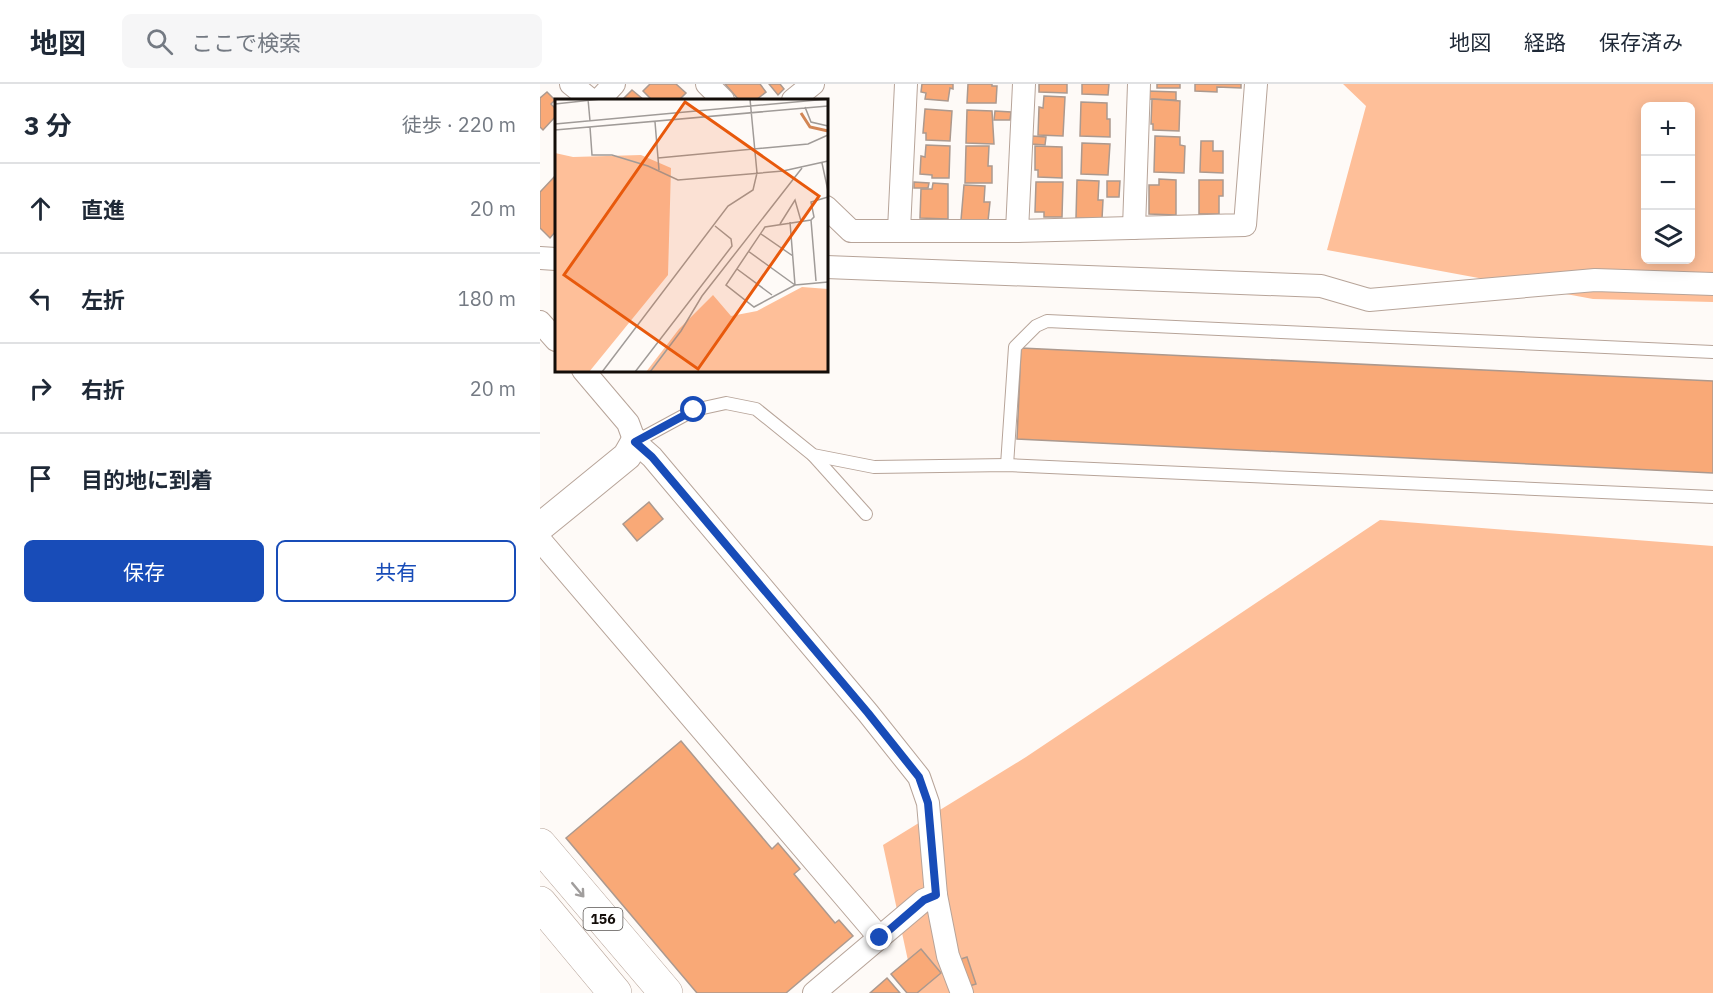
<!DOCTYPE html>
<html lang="ja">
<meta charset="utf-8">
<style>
:root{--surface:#fff;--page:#f6f6f7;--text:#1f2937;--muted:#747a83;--line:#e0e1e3;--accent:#184cb8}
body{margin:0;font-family:"IBM Plex Sans","Noto Sans JP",sans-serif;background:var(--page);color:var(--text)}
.controls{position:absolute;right:18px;top:18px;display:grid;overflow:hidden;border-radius:9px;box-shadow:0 3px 15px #0003}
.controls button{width:54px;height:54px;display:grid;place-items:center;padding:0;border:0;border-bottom:2px solid var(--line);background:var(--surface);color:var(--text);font:30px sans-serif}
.stop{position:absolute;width:18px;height:18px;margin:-14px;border:4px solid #184cb8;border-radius:50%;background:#fff}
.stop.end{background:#184cb8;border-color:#fff;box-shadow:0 2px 6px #0008}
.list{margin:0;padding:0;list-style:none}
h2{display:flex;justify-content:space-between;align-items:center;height:78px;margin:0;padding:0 24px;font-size:26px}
h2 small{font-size:20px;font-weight:400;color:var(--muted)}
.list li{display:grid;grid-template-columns:39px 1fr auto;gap:18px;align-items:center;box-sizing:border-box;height:90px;padding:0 24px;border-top:2px solid var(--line)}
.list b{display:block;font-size:22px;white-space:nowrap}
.list em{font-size:20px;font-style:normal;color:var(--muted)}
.actions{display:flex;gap:12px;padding:18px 24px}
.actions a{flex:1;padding:14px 0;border:2px solid var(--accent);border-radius:9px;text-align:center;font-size:21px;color:var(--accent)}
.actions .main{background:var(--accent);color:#fff}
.icon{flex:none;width:33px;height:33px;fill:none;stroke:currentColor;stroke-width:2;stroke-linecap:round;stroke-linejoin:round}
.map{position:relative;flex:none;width:1173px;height:909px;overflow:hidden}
header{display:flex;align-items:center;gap:36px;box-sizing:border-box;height:84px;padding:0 30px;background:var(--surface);border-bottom:2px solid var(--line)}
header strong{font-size:28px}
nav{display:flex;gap:33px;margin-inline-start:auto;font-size:21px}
.search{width:420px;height:54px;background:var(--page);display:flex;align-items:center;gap:15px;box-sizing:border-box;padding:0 21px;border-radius:9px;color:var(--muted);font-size:22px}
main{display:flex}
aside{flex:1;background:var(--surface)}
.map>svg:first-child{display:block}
.green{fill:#febf99;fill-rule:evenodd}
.building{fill:#f9a977;stroke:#ac998e;stroke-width:1.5}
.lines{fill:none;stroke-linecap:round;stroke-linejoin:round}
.service-casing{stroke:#b7a499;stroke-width:14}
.minor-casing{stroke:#b7a499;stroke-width:24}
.tertiary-casing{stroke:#b7a499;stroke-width:30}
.trunk-casing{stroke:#b7a499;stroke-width:34}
.service{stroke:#fff;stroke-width:12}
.minor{stroke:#fff;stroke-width:22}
.tertiary{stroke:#fff;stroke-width:28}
.trunk{stroke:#fff;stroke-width:33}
.oneway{stroke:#a19e9d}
.route{stroke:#184cb8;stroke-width:8}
.labels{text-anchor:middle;stroke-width:4.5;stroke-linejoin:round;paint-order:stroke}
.shield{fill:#fff;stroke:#5a5653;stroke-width:1.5}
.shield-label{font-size:14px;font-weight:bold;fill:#130d09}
.inset-river{fill:none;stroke:#d28554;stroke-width:3}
.inset-road{fill:none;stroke:#a09b98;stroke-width:1.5}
.view{fill:#e8590c;fill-opacity:0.15;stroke:#e8590c;stroke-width:3}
.inset-edge{fill:none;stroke:#130d09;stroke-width:3}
</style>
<header>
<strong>地図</strong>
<div class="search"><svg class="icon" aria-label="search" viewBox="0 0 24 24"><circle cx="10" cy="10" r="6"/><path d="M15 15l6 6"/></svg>ここで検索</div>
<nav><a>地図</a><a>経路</a><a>保存済み</a></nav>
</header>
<main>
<aside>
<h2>3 分<small>徒歩 · 220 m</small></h2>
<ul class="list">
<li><svg class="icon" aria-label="ahead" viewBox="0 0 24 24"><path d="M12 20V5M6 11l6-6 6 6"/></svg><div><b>直進</b></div><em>20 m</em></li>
<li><svg class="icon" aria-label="left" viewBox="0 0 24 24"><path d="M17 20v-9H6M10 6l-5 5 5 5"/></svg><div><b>左折</b></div><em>180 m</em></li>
<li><svg class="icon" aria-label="right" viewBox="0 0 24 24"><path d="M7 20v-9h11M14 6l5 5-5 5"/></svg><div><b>右折</b></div><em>20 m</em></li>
<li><svg class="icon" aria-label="arrive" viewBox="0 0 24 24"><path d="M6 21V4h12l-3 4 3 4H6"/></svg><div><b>目的地に到着</b></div></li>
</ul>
<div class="actions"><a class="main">保存</a><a>共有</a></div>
</aside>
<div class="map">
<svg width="1173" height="909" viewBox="0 0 1173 909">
<rect width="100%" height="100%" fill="#fefaf7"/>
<g class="green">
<path d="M803,0H1173V218L1053,215L787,166L826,22ZM1106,22H1150V176H1106Z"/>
<path d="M840,436L1173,462V909H375L343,761L486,673Z"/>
</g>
<g class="building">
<path d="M110,0H136L146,9L139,16H112L103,7Z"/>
<path d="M185,0H220L226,8L216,16H199Z"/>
<path d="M229,0H240L244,5L238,11Z"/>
<path d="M382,0H413V5L410,4L408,17L385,15L386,9L381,8Z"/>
<path d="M428,0H452V2H457L456,19H427Z"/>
<path d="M499,0H527V9L499,8Z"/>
<path d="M542,0H569L568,11L542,10Z"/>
<rect x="617" y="0" width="23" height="4"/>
<path d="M655,0H701V4L677,3V8L655,7Z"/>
<path d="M92,6L104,16H82Z"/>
<path d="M607,7L636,8V16L607,15Z"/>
<path d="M7,8L15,16L11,20L16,25V32L3,46L0,43V14Z"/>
<path d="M504,12L525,13L523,52L498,51L499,23L503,24Z"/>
<path d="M612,15L640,17L639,47L613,46V40H611Z"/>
<path d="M541,18L567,19V35H570V53L540,52Z"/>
<path d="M385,25L412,27L410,57L386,56V49H383Z"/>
<path d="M427,26L452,27L454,60L426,59Z"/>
<path d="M455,27L471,28L470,36H454Z"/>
<path d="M492,52L506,53L505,61L492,60Z"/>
<path d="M615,52L640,53V61L645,62L644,89L614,88Z"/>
<path d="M661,57H673V67H683V89L660,88Z"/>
<path d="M542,59L570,60L568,91L541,90Z"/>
<path d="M386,61L410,62L409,94H392V91L380,90L381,72L385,73Z"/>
<path d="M426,62H449L448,82H452V99H425Z"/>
<path d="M495,62L522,63V94L498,93V86H495Z"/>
<path d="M15,92L16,94V147L10,154L0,144V108Z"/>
<path d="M619,95L636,96V131L609,130V101H619Z"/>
<path d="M537,96L559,97L558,116H563L562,135L536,134Z"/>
<path d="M659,96H683V112H679V130H659Z"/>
<path d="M567,97H580L579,113H567Z"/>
<path d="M374,98L389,99L388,104H374Z"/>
<path d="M496,98H523L522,133H504V128H495Z"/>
<path d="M393,99L408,100V135L380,134L381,105H392Z"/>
<path d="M424,101L445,102L444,118H450L448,137L421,136Z"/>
<path d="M481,264L1173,297V389L477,355Z"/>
<path d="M109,418L123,435L97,457L83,440Z"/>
<path d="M141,657L232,765L238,759L260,785L254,790L295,839L299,836L313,852L246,909H157L26,754Z"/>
<path d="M381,865L401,889L377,909H367L351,890Z"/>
<path d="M427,873L436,900L429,902L421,875Z"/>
<path d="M347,894L360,909H330Z"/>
</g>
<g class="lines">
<g class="service-casing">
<g id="service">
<path d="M95,358L154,326L186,319L216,325L273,371L334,383L467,381L1173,413"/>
<path d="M273,371L326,430"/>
<path d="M467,381L475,263L496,242L507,237L1173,268"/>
</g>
</g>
<g class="minor-casing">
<g id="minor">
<path d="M31,0L51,16"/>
<path d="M167,0L183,16"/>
<path d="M59,16L74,0"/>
<path d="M253,16L273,0"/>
<path d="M286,123L311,147H477L705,141L716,0"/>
<path d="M594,144L599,0"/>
<path d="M359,146L366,0"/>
<path d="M477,147L484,0"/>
<path d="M0,174L16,175"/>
<path d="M286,183L781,202L829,216L1055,196L1173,200"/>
<path d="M0,238L16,256"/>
<path d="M43,286L88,339L95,358L112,373L328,629L379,693L388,719L396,811L408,872L422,909"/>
<path d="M0,456L340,854"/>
<path d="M274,909L384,816L396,811"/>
</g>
</g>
<g class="tertiary-casing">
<path id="tertiary" d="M0,443L87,372L95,358"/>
</g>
<g class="trunk-casing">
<g id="trunk">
<path d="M0,761L126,909"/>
<path d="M0,819L75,909"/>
</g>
</g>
<use href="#service" class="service"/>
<use href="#minor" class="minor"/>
<use href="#tertiary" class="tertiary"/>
<use href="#trunk" class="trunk"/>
</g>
<defs><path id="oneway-shaft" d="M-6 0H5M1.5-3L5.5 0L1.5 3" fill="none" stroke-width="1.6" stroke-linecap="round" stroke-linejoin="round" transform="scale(1.5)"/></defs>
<use class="oneway" href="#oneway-shaft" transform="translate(38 806) rotate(50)"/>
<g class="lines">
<path class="route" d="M154,326L95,358L112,373L328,629L379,693L388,719L396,811L384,816L340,854"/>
</g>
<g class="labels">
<rect class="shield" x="43.5" y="824" width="39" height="22" rx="4.5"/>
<g class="shield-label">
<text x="63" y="840">156</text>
</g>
</g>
<g transform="translate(15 15)">
<rect width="273" height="273" fill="#fefaf7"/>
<path d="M0,54L18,58L86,56L116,69L113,176L34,273H0ZM247,188L273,190V273H91L124,230L158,196L176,217L202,212Z" fill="#febf99"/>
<path class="inset-river" d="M246,14L255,28L273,32"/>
<path class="inset-road" d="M33,0L35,22M0,5L46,0M250,8L256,23L273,27M100,23L104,71M0,25L273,0M35,28L37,56H57L93,67L123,81L228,72L273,62M0,31L273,7M103,59L253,45L273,36M267,64L273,92M273,98L256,103L259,118L256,121L210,128L171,186L199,208L240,186L273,183M256,121L261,182M235,123L240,186M225,125L240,101L246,122M206,135L238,157M193,152L240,186M182,170L217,196M47,273L173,107L198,91L202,74L195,0M80,273L177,147L176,140L160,127M95,273L126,232L147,197L247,69"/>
<path class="view" d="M130,3L264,97L143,270L9,176Z"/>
<rect width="273" height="273" class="inset-edge"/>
</g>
</svg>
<div class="controls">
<button>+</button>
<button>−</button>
<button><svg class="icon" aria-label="layers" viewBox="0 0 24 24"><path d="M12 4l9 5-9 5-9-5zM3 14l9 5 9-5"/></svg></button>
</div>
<div class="stop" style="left:154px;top:326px"></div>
<div class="stop end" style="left:340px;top:854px"></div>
</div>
</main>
